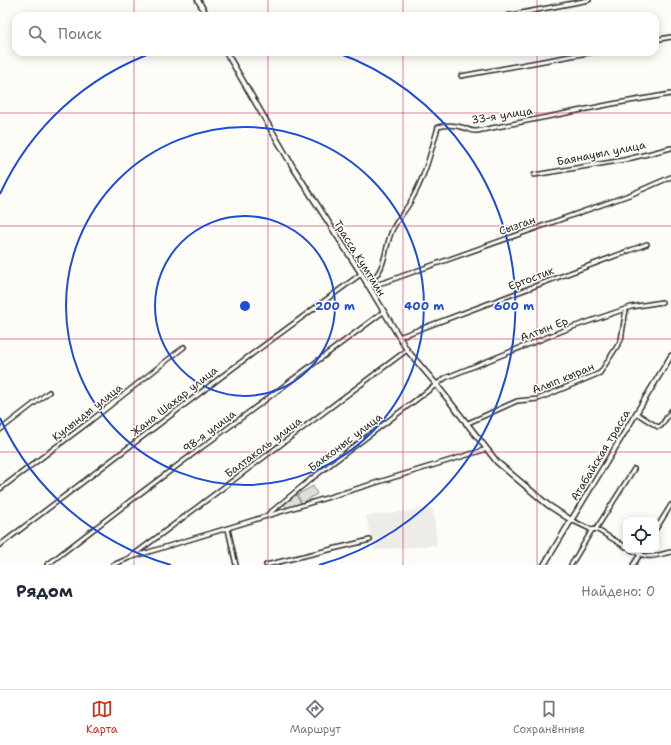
<!DOCTYPE html>
<html lang="ru">
<meta charset="utf-8">
<style>
:root{--surface:#fff;--page:#f6f6f7;--text:#1f2937;--muted:#747a83;--line:#e0e1e3;--accent:#c8321e}
body{margin:0;font-family:"Shantell Sans",sans-serif;background:var(--page);color:var(--text)}
.controls{position:absolute;right:12px;bottom:12px;display:grid;overflow:hidden;border-radius:8px;box-shadow:0 2px 10px #0003}
.controls button{width:36px;height:36px;display:grid;place-items:center;padding:0;border:0;border-bottom:1px solid var(--line);background:var(--surface);color:var(--text);font:20px sans-serif}
.list{margin:0;padding:0;list-style:none}
h2{display:flex;justify-content:space-between;align-items:center;height:52px;margin:0;padding:0 16px;font-size:17px}
h2 small{font-size:13px;font-weight:400;color:var(--muted)}
.icon{flex:none;width:22px;height:22px;fill:none;stroke:currentColor;stroke-width:2;stroke-linecap:round;stroke-linejoin:round}
.map{position:relative;flex:none;width:671px;height:565px;overflow:hidden}
.search{position:absolute;background:var(--surface);box-shadow:0 2px 10px #0003;left:12px;right:12px;top:12px;height:44px;display:flex;align-items:center;gap:10px;box-sizing:border-box;padding:0 14px;border-radius:12px;color:var(--muted);font-size:15px}
.sheet{height:124px;background:var(--surface)}
nav{display:flex;justify-content:space-around;align-items:center;box-sizing:border-box;height:56px;border-top:1px solid var(--line);background:var(--surface);font-size:11px;color:var(--muted)}
nav a{display:grid;justify-items:center;gap:2px}
nav .on{color:var(--accent)}
.map>svg:first-child{display:block}
.built{fill:#edece8}
.green{fill:#dfdeda;stroke:#858482}
.lines{fill:none;stroke-linecap:round;stroke-linejoin:round}
.street-casing{stroke:#2b2b2b;stroke-width:6}
.secondary-casing{stroke:#2b2b2b;stroke-width:7}
.street{stroke:#fdfcf7;stroke-width:3}
.secondary{stroke:#fdfcf7;stroke-width:4}
.grid{fill:none;stroke:#c2185b;stroke-width:1;stroke-opacity:0.55}
.ring{fill:none;stroke:#1d4ed8;stroke-width:2}
.labels{text-anchor:middle;stroke-width:3;stroke-linejoin:round;paint-order:stroke}
.street-label{font-size:11px;fill:#2b2b2b;stroke:#fdfcf7}
.centre{fill:#1d4ed8;stroke:#fdfcf7;stroke-width:2}
.ring-label{font-size:12px;text-anchor:middle;font-weight:bold;fill:#1d4ed8;stroke:#fdfcf7;stroke-width:3;stroke-linejoin:round;paint-order:stroke}
</style>
<div class="map">
<svg width="671" height="565" viewBox="0 0 671 565">
<rect width="100%" height="100%" fill="#fdfcf7"/>
<filter id="ink" filterUnits="userSpaceOnUse"><feTurbulence type="fractalNoise" baseFrequency=".025" numOctaves="2"/><feDisplacementMap in="SourceGraphic" scale="8" xChannelSelector="R" yChannelSelector="G"/><feConvolveMatrix kernelMatrix="1 2 1 2 8 2 1 2 1" color-interpolation-filters="sRGB"/></filter>
<g filter="url(#ink)">
<path class="built" d="M433,508L437,545L375,550L366,516Z"/>
<g class="green">
<path d="M313,486L317,494L302,503L297,495Z"/>
<path d="M296,494L301,504L287,509L284,504Z"/>
</g>
<g class="lines">
<g class="street-casing">
<g id="street">
<path d="M506,16L589,0"/>
<path d="M655,40L671,37"/>
<path d="M461,76L593,52"/>
<path d="M534,175L624,160L671,148"/>
<path d="M367,285C387,268 383,255 391,233C395,221 406,211 412,199C425,176 431,152 438,127C445,125 454,125 461,127C467,128 470,132 477,131L612,104L671,94"/>
<path d="M367,285L378,284L388,281L632,194L671,177"/>
<path d="M399,337L647,244"/>
<path d="M636,413L658,427L661,426L671,411"/>
<path d="M466,424L517,401L538,399L600,373L621,340L626,309"/>
<path d="M0,430L49,392"/>
<path d="M0,489L89,422L184,347"/>
<path d="M266,516L311,479L445,378L567,329L631,307L662,302"/>
<path d="M571,520L592,530L596,529L626,547"/>
<path d="M228,529L236,565"/>
<path d="M596,529L634,469"/>
<path d="M656,529L671,505"/>
<path d="M0,545L229,371L361,274"/>
<path d="M631,550C649,560 653,556 671,552"/>
<path d="M132,556L407,350"/>
<path d="M47,565L142,492L383,312"/>
<path d="M113,565L129,558L487,449"/>
<path d="M266,565L370,540"/>
<path d="M571,565L592,530"/>
<path d="M633,565L643,550"/>
</g>
</g>
<g class="secondary-casing">
<g id="secondary">
<path d="M198,0L207,16"/>
<path d="M226,52L293,167L359,270L407,350L436,384L497,462L548,505L571,520"/>
<path d="M544,565L671,356"/>
</g>
</g>
<use href="#street" class="street"/>
<use href="#secondary" class="secondary"/>
</g>
</g>
<path class="grid" d="M134,0V16M268,0V16M403,0V16M537,0V16M134,52V565M268,52V565M403,52V565M537,52V565M0,113H671M0,226H671M0,339H671M0,452H671"/>
<g class="ring">
<circle cx="245" cy="306" r="90"/>
<circle cx="245" cy="306" r="179"/>
<path d="M171 565A269 269 0 0 1 0 418M0 194A269 269 0 0 1 155 52M335 52A269 269 0 0 1 319 565"/>
</g>
<g class="labels">
<g class="street-label">
<text transform="translate(502 115) rotate(-9)" y="4">33-я улица</text>
<text transform="translate(601 153) rotate(-11)" y="4">Баянауыл улица</text>
<text transform="translate(517 225) rotate(-19)" y="4">Сызган</text>
<text transform="translate(360 258) rotate(58)" y="4">Трасса Кумтиин</text>
<text transform="translate(531 278) rotate(-21)" y="4">Ертостик</text>
<text transform="translate(544 329) rotate(-21)" y="4">Алтын Ер</text>
<text transform="translate(563 378) rotate(-22)" y="4">Алып кыран</text>
<text transform="translate(174 401) rotate(-38)" y="4">Жана Шахар улица</text>
<text transform="translate(87 412) rotate(-38)" y="4">Кулынды улица</text>
<text transform="translate(209 431) rotate(-37)" y="4">98-я улица</text>
<text transform="translate(345 442) rotate(-37)" y="4">Бакконыс улица</text>
<text transform="translate(263 447) rotate(-37)" y="4">Балтаколь улица</text>
<text transform="translate(600 455) rotate(-59)" y="4">Атабайская трасса</text>
</g>
</g>
<circle cx="245" cy="306" r="6" class="centre"/>
<g class="ring-label">
<text x="335" y="310">200 m</text>
<text x="424" y="310">400 m</text>
<text x="514" y="310">600 m</text>
</g>
</svg>
<div class="controls">
<button><svg class="icon" aria-label="locate" viewBox="0 0 24 24"><circle cx="12" cy="12" r="6"/><path d="M12 2v4M12 18v4M2 12h4M18 12h4"/></svg></button>
</div>
<div class="search"><svg class="icon" aria-label="search" viewBox="0 0 24 24"><circle cx="10" cy="10" r="6"/><path d="M15 15l6 6"/></svg>Поиск</div>
</div>
<section class="sheet">
<h2>Рядом<small>Найдено: 0</small></h2>
<ul class="list">
</ul>
</section>
<nav>
<a class="on"><svg class="icon" aria-label="map" viewBox="0 0 24 24"><path d="M3 6l6-2 6 2 6-2v14l-6 2-6-2-6 2zM9 4v14M15 6v14"/></svg>Карта</a>
<a><svg class="icon" aria-label="directions" viewBox="0 0 24 24"><path d="M12 3l9 9-9 9-9-9zM9 14v-3h6M13 9l2 2-2 2"/></svg>Маршрут</a>
<a><svg class="icon" aria-label="saved" viewBox="0 0 24 24"><path d="M7 4h10v16l-5-4-5 4z"/></svg>Сохранённые</a>
</nav>
